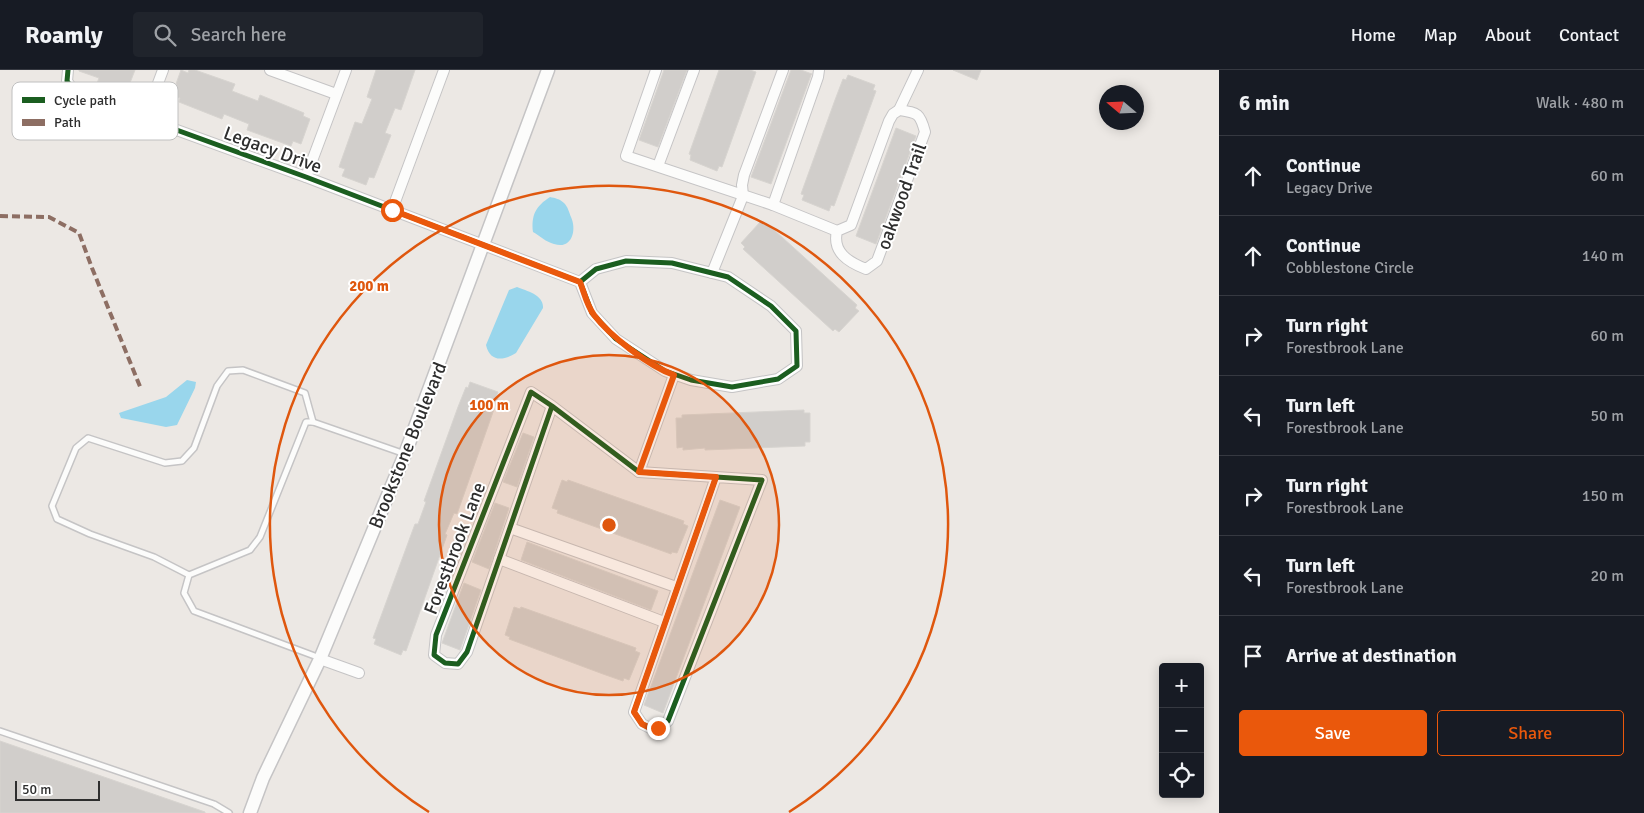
<!DOCTYPE html>
<meta charset="utf-8">
<style>
:root{--surface:#171b24;--page:#20242c;--text:#f1f3f6;--muted:#9ea1a6;--line:#363941;--accent:#ea580c}
body{margin:0;font-family:Signika,sans-serif;background:var(--page);color:var(--text)}
.controls{position:absolute;right:15px;bottom:15px;display:grid;overflow:hidden;border-radius:5px;box-shadow:0 2px 12px #0003}
.controls button{width:45px;height:45px;display:grid;place-items:center;padding:0;border:0;border-bottom:1px solid var(--line);background:var(--surface);color:var(--text);font:25px sans-serif}
.compass{position:absolute;left:1099px;top:15px;width:45px;height:45px;border-radius:50%;background:var(--surface);box-shadow:0 2px 12px #0003;rotate:289deg}
.scale{position:absolute;left:15px;bottom:12px;width:85px;box-sizing:border-box;padding-left:5px;border:2px solid #2e2e2e;border-top:0;font-size:14px;line-height:18px;white-space:nowrap;color:#2e2e2e;-webkit-text-stroke:4px #fff;paint-order:stroke}
.stop{position:absolute;width:15px;height:15px;margin:-11px;border:4px solid #ea580c;border-radius:50%;background:#fff}
.stop.end{background:#ea580c;border-color:#fff;box-shadow:0 1px 5px #0008}
.list{margin:0;padding:0;list-style:none}
h2{display:flex;justify-content:space-between;align-items:center;height:65px;margin:0;padding:0 20px;font-size:21px}
h2 small{font-size:16px;font-weight:400;color:var(--muted)}
.list li{display:grid;grid-template-columns:32px 1fr auto;gap:15px;align-items:center;box-sizing:border-box;height:80px;padding:0 20px;border-top:1px solid var(--line)}
.list b{display:block;font-size:19px;white-space:nowrap}
.list p{margin:0;font-size:16px;white-space:nowrap;color:var(--muted)}
.list em{font-size:16px;font-style:normal;color:var(--muted)}
.actions{display:flex;gap:10px;padding:15px 20px}
.actions a{flex:1;padding:11px 0;border:1px solid var(--accent);border-radius:5px;text-align:center;font-size:18px;color:var(--accent)}
.actions .main{background:var(--accent);color:#fff}
.icon{flex:none;width:28px;height:28px;fill:none;stroke:currentColor;stroke-width:2;stroke-linecap:round;stroke-linejoin:round}
.map{position:relative;flex:none;width:1219px;height:743px;overflow:hidden}
header{display:flex;align-items:center;gap:30px;box-sizing:border-box;height:70px;padding:0 25px;background:var(--surface);border-bottom:1px solid var(--line)}
header strong{font-size:24px}
nav{display:flex;gap:28px;margin-inline-start:auto;font-size:18px}
.search{width:350px;height:45px;background:var(--page);display:flex;align-items:center;gap:12px;box-sizing:border-box;padding:0 18px;border-radius:5px;color:var(--muted);font-size:19px}
main{display:flex}
aside{flex:1;background:var(--surface)}
.map>svg:first-child{display:block}
.water{fill:#99d6ec}
.building{fill:#d1cecb;stroke:#d7d4d0}
.lines{fill:none;stroke-linecap:round;stroke-linejoin:round}
.service-casing{stroke:#c5c4c5;stroke-width:8}
.minor-casing{stroke:#c5c4c5;stroke-width:12}
.tertiary-casing{stroke:#c5c4c5;stroke-width:15}
.service{stroke:#fcfcfb;stroke-width:5}
.minor{stroke:#fcfcfb;stroke-width:10}
.tertiary{stroke:#fcfcfb;stroke-width:12}
.quiet{stroke:#8d6e63;stroke-width:4;stroke-dasharray:8 4;stroke-linecap:butt}
.cycleway-casing{stroke:#fff;stroke-width:8}
.cycleway{stroke:#1b5e20;stroke-width:5}
.route{stroke:#ea580c;stroke-width:6}
.ring{fill:none;stroke:#df570e;stroke-width:2.5}
.labels{text-anchor:middle;stroke-width:4;stroke-linejoin:round;paint-order:stroke}
.street-label{font-size:19px;fill:#2e2e2e;stroke:#fff}
.key{fill:#fff;stroke:#c0c0c0;stroke-width:1}
.key-label{font-size:14px;fill:#2e2e2e}
.centre{fill:#df570e;stroke:#fff;stroke-width:2.5}
.ring-label{font-size:15px;text-anchor:middle;font-weight:bold;fill:#df570e;stroke:#fff;stroke-width:4;stroke-linejoin:round;paint-order:stroke}
</style>
<header>
<strong>Roamly</strong>
<div class="search"><svg class="icon" aria-label="search" viewBox="0 0 24 24"><circle cx="10" cy="10" r="6"/><path d="M15 15l6 6"/></svg>Search here</div>
<nav><a>Home</a><a>Map</a><a>About</a><a>Contact</a></nav>
</header>
<main>
<div class="map">
<svg width="1219" height="743" viewBox="0 0 1219 743">
<rect width="100%" height="100%" fill="#ece8e4"/>
<g class="water">
<path d="M550,127C555,128 560,129 564,133C568,137 569,142 571,147C577,160 572,180 554,174C546,172 540,166 533,162C531,145 536,136 550,127Z"/>
<path d="M517,217C527,221 544,225 543,238L516,283C503,291 490,292 486,275L509,220Z"/>
<path d="M187,310L196,312L195,318L177,355L166,357L121,348L119,343L166,327Z"/>
</g>
<g class="building">
<path d="M79,0H135L128,18L123,16L120,24L96,16L99,8L79,1Z"/>
<path d="M181,0L188,3L189,0H195L235,14L232,21L258,31L260,25L304,43L303,46L310,49L301,74L293,71L291,76L247,60L249,54L224,44L222,49L179,32L180,28L172,25Z"/>
<path d="M376,0H415L401,40L395,38L385,63L391,65L374,108L369,107L366,115L342,106L345,99L339,97L355,52L362,54L372,29L367,27Z"/>
<path d="M664,0H687L658,77L639,70Z"/>
<path d="M719,0H750L756,2L722,97L719,96L717,101L690,90L691,85L689,84Z"/>
<path d="M791,0H801L812,4L811,5L771,114L751,107Z"/>
<path d="M953,0H981L977,10Z"/>
<path d="M848,5L875,15L873,20L876,21L834,136L831,135L829,141L802,130L804,125L801,124L835,30L843,9L846,10Z"/>
<path d="M896,58L916,66L876,174L856,166Z"/>
<path d="M761,151L765,155L766,153L783,168L857,235L855,238L859,241L839,262L835,259L833,261L743,179L745,177L741,173Z"/>
<path d="M470,312L498,322L496,327L498,328L457,444L454,443L445,464L447,465L406,581L403,580L401,585L374,574L376,569L373,568L415,454H418L426,432L424,431L458,337L466,317L468,318Z"/>
<path d="M804,340V343H810V372H805V376L705,380V378L683,380V377L677,378L676,348H682V345Z"/>
<path d="M523,363L534,367L517,417L503,412Z"/>
<path d="M562,410L567,412L568,410L684,451L683,454L688,456L677,483L672,482L671,484L557,443L558,440L552,438Z"/>
<path d="M720,430L740,437L663,643L644,635Z"/>
<path d="M495,433L509,438L489,499L472,492Z"/>
<path d="M527,472L658,521L651,540L521,490Z"/>
<path d="M464,513L481,520L460,580L442,573Z"/>
<path d="M514,537L520,539L521,537L636,578L635,581L640,583L629,610L624,608L623,611L603,604L509,569L510,567L505,565Z"/>
<path d="M0,671L205,742V743H0Z"/>
</g>
<g class="lines">
<g class="service-casing">
<g id="service">
<path d="M189,505L154,487L90,464L57,449L52,436L76,378L88,368L165,393L182,391L194,378L217,316L228,301L243,300L305,323L313,352"/>
<path d="M320,588L194,541L184,523L189,505L250,480L260,467L306,352H313L405,384"/>
<path d="M0,661L214,734L229,743"/>
</g>
</g>
<g class="minor-casing">
<g id="minor">
<path d="M68,0L67,11L75,23L306,107L580,212L592,243L616,269L665,301L691,310L732,317L778,309L797,296L796,261L771,236L728,207L672,193L626,191L596,199L580,212"/>
<path d="M270,0L336,24"/>
<path d="M656,0L626,86L773,135L837,161L851,155L889,51L893,44L899,40C918,43 920,43 925,62L877,191L866,199C848,192 832,182 837,161"/>
<path d="M899,40L918,0"/>
<path d="M145,48L163,0"/>
<path d="M658,96L694,0"/>
<path d="M306,107L346,0"/>
<path d="M773,135L818,7L819,0"/>
<path d="M392,140L444,0"/>
<path d="M712,203L743,126L742,115L744,105L783,0"/>
<path d="M552,336L467,582L458,594L445,593L434,585L436,565L531,322L552,336L639,402L762,410L668,651L659,658L652,659L642,654L634,642L716,407"/>
<path d="M639,402L674,305"/>
<path d="M510,458L676,517"/>
<path d="M499,489L664,552"/>
<path d="M320,589L359,603"/>
</g>
</g>
<g class="tertiary-casing">
<path id="tertiary" d="M250,743L263,708L320,589L405,384L548,0"/>
</g>
<use href="#service" class="service"/>
<use href="#minor" class="minor"/>
<use href="#tertiary" class="tertiary"/>
<path class="quiet" d="M0,146L49,147L79,163L92,198L141,319"/>
<g class="cycleway-casing">
<g id="cycleway">
<path d="M68,0L67,11L75,23L306,107L580,212L592,243L616,269L665,301L691,310L732,317L778,309L797,296L796,261L771,236L728,207L672,193L626,191L596,199L580,212"/>
<path d="M552,336L467,582L458,594L445,593L434,585L436,565L531,322L552,336L639,402L762,410L668,651L659,658L652,659L642,654L634,642L716,407"/>
</g>
</g>
<use href="#cycleway" class="cycleway"/>
</g>
<g class="lines">
<path class="route" d="M392,140L580,212C584,222 587,236 594,245C610,266 649,296 674,305L639,402L716,407L634,642L642,654L652,659L658,658"/>
</g>
<circle cx="609" cy="455" r="170" fill="#df570e" fill-opacity=".12"/>
<g class="ring">
<circle cx="609" cy="455" r="170"/>
<path d="M429 742A339 339 0 1 1 789 742"/>
</g>
<g class="labels">
<g class="street-label">
<text transform="translate(273 79) rotate(20)" y="7">Legacy Drive</text>
<text transform="translate(901 126) rotate(-70)" y="7">oakwood Trail</text>
<text transform="translate(407 375) rotate(-68)" y="7">Brookstone Boulevard</text>
<text transform="translate(454 478) rotate(-69)" y="7">Forestbrook Lane</text>
</g>
</g>
<rect x="12" y="12" width="166" height="58" rx="8" class="key"/>
<rect x="22" y="27" width="23" height="6" fill="#1b5e20"/>
<rect x="22" y="49" width="23" height="7" fill="#8d6e63"/>
<g class="key-label">
<text x="54" y="35">Cycle path</text>
<text x="54" y="57">Path</text>
</g>
<circle cx="609" cy="455" r="8" class="centre"/>
<g class="ring-label">
<text x="369" y="221">200 m</text>
<text x="489" y="340">100 m</text>
</g>
</svg>
<div class="controls">
<button>+</button>
<button>−</button>
<button><svg class="icon" aria-label="locate" viewBox="0 0 24 24"><circle cx="12" cy="12" r="6"/><path d="M12 2v4M12 18v4M2 12h4M18 12h4"/></svg></button>
</div>
<svg class="compass" viewBox="-18 -18 36 36"><path d="M0-13l5 13h-10z" fill="#e53935"/><path d="M0 13l5-13h-10z" fill="#9ea1a6"/></svg>
<div class="scale">50 m</div>
<div class="stop" style="left:392px;top:140px"></div>
<div class="stop end" style="left:658px;top:658px"></div>
</div>
<aside>
<h2>6 min<small>Walk · 480 m</small></h2>
<ul class="list">
<li><svg class="icon" aria-label="ahead" viewBox="0 0 24 24"><path d="M12 20V5M6 11l6-6 6 6"/></svg><div><b>Continue</b><p>Legacy Drive</p></div><em>60 m</em></li>
<li><svg class="icon" aria-label="ahead" viewBox="0 0 24 24"><path d="M12 20V5M6 11l6-6 6 6"/></svg><div><b>Continue</b><p>Cobblestone Circle</p></div><em>140 m</em></li>
<li><svg class="icon" aria-label="right" viewBox="0 0 24 24"><path d="M7 20v-9h11M14 6l5 5-5 5"/></svg><div><b>Turn right</b><p>Forestbrook Lane</p></div><em>60 m</em></li>
<li><svg class="icon" aria-label="left" viewBox="0 0 24 24"><path d="M17 20v-9H6M10 6l-5 5 5 5"/></svg><div><b>Turn left</b><p>Forestbrook Lane</p></div><em>50 m</em></li>
<li><svg class="icon" aria-label="right" viewBox="0 0 24 24"><path d="M7 20v-9h11M14 6l5 5-5 5"/></svg><div><b>Turn right</b><p>Forestbrook Lane</p></div><em>150 m</em></li>
<li><svg class="icon" aria-label="left" viewBox="0 0 24 24"><path d="M17 20v-9H6M10 6l-5 5 5 5"/></svg><div><b>Turn left</b><p>Forestbrook Lane</p></div><em>20 m</em></li>
<li><svg class="icon" aria-label="arrive" viewBox="0 0 24 24"><path d="M6 21V4h12l-3 4 3 4H6"/></svg><div><b>Arrive at destination</b></div></li>
</ul>
<div class="actions"><a class="main">Save</a><a>Share</a></div>
</aside>
</main>
